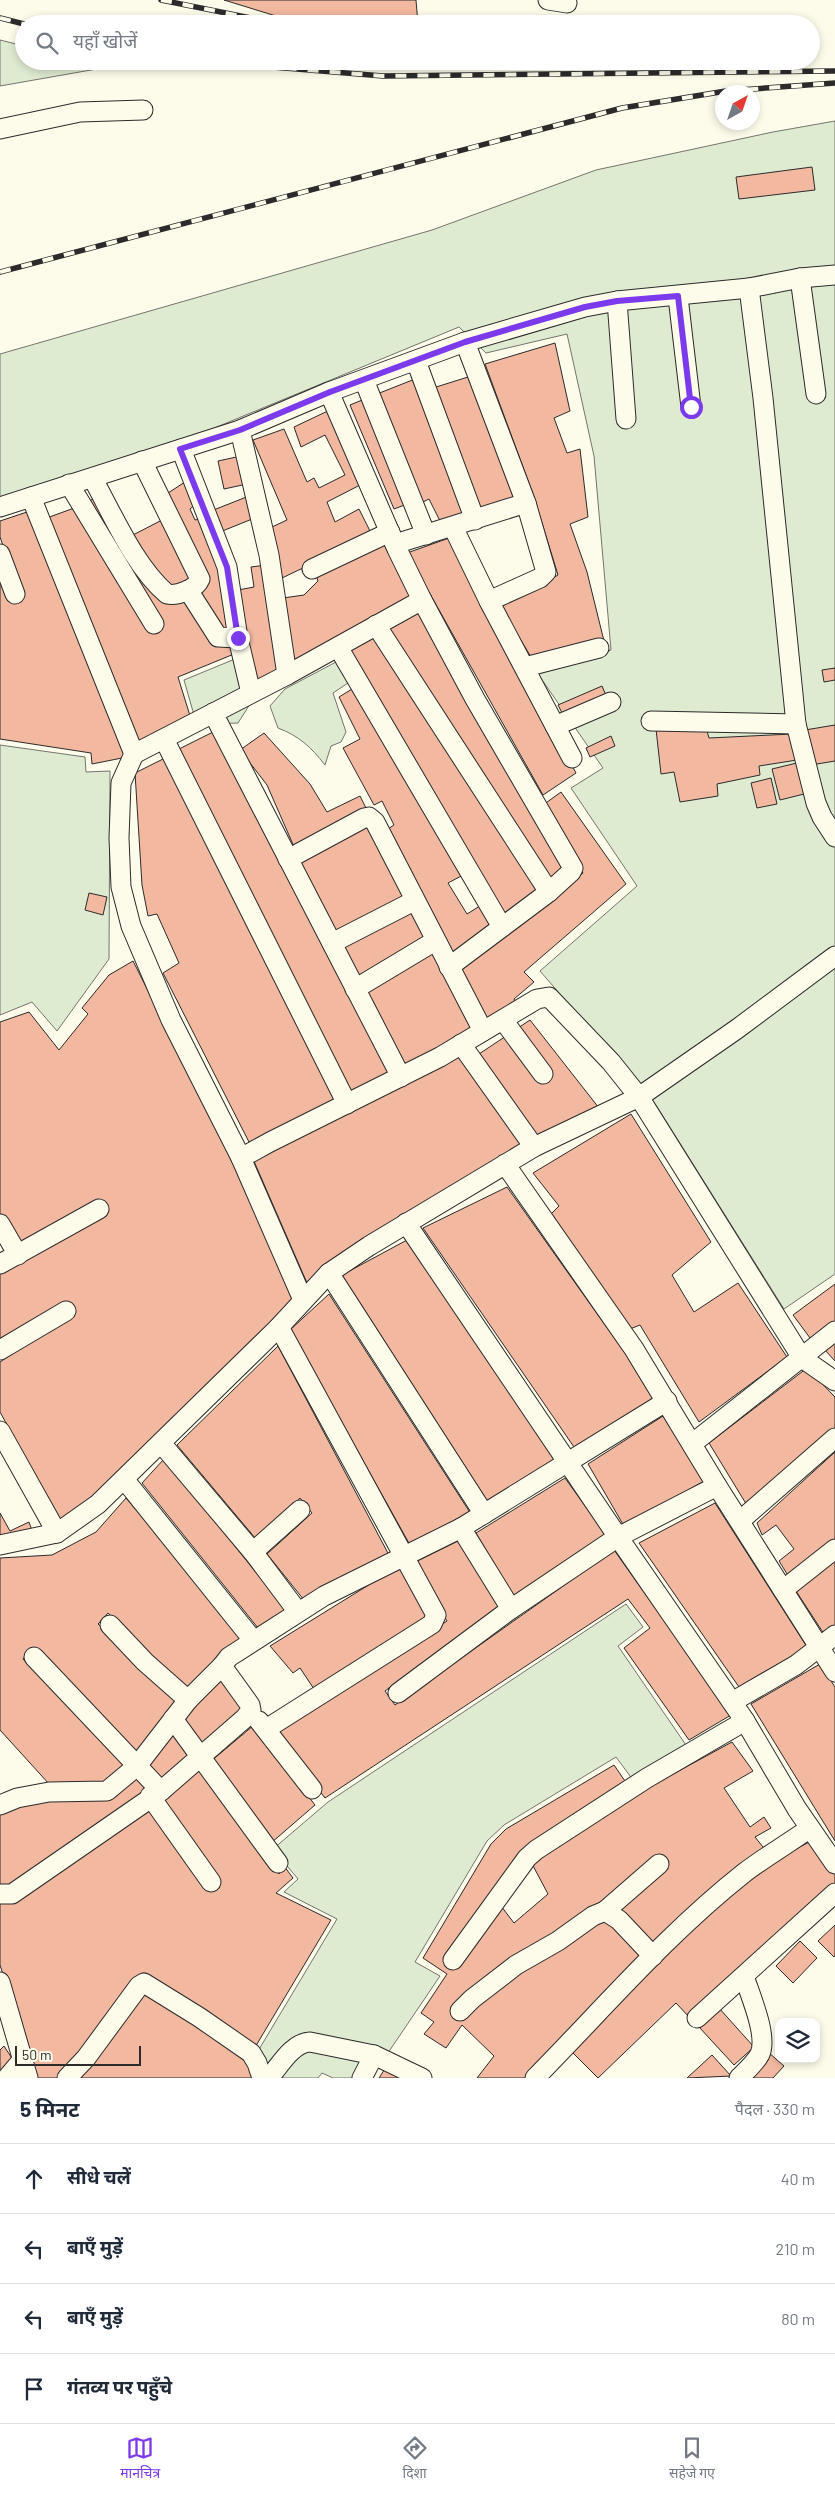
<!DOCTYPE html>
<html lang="hi">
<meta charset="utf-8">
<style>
:root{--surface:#fff;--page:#f6f6f7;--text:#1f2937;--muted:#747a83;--line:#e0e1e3;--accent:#7c3aed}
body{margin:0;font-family:Barlow,"Noto Sans Devanagari",sans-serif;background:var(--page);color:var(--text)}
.controls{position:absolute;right:15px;bottom:15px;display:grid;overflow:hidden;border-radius:10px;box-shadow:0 2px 8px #0003}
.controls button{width:45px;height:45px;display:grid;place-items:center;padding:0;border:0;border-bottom:1px solid var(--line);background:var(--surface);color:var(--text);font:25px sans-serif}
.compass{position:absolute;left:715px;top:85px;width:45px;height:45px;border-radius:50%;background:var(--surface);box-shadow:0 2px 8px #0003;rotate:40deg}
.scale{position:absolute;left:15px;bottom:12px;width:126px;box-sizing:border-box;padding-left:5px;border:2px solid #2b2b2b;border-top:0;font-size:14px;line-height:18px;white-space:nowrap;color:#2b2b2b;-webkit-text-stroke:4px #fdfbea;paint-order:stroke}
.stop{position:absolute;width:15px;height:15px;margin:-11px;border:4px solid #7c3aed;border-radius:50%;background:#fff}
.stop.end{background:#7c3aed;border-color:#fff;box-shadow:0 1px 5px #0008}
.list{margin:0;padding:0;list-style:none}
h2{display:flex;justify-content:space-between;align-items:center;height:65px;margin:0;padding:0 20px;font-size:21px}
h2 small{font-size:16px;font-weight:400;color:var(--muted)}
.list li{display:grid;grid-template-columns:32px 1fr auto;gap:15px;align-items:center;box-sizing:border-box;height:70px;padding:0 20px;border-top:1px solid var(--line)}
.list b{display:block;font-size:19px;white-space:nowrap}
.list em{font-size:16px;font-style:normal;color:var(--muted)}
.icon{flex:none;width:28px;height:28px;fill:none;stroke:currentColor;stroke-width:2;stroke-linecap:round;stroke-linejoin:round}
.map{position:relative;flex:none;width:835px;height:2078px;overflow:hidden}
.search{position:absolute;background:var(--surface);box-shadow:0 2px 8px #0003;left:15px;right:15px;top:15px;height:55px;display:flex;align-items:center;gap:12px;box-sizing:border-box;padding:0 18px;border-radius:28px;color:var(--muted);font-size:19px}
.sheet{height:345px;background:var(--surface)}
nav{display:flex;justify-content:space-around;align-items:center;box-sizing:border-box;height:70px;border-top:1px solid var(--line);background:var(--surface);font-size:14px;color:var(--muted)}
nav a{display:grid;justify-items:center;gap:2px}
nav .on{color:var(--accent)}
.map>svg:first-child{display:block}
.green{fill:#deebd1;stroke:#74746e}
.building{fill:#f2b8a0;stroke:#2b2b2b}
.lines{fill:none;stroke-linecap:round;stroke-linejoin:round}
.minor-casing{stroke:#2b2b2b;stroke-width:21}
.minor{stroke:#fdfbea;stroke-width:19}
.rail-casing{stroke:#2b2b2b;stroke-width:5.5}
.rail{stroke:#fdfbea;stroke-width:4;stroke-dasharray:11;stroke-linecap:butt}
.route{stroke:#7c3aed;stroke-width:6}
</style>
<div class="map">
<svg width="835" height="2078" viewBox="0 0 835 2078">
<rect width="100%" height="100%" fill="#fdfbea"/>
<g class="green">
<path d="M0,40L24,46V61H86L108,67L0,86Z"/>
<path d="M835,121V1274L784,1309L656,1105L540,971L637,886L571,788L603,768L538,674L611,650L594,456L567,334L486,353L459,327L178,443L0,497V354L432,230L596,170L773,132Z"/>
<path d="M235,659L250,704L238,723L210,724L194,715L184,680Z"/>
<path d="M336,662L349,676L348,683L333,693L346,732L341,742L331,746L325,765C311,747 299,736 278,728L270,706L285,689Z"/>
<path d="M0,745L85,757L86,772L110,771L109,959L57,1031L32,1002L0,1015Z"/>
<path d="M626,1604L643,1627L618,1646L688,1748L633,1780L616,1757L504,1825L487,1841L415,1962L440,1976L371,2078H333L322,2073L318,2078H269L258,2051L337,1919L284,1892L298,1879L273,1849L328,1802Z"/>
</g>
<g class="building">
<path d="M224,0H416L418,24H363L276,16Z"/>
<path d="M812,167L815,190L739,199L736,177Z"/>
<path d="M555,343L570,411L554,418L567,453L580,449L588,517L570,524L587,572L604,641L531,657L501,607L558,575L534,497L485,364Z"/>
<path d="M468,377L519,500L481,512L433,388Z"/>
<path d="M415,379L467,514L440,521L429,499L421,503L377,394Z"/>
<path d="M367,398L410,503L394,509L350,405Z"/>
<path d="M332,409L362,484L327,502L335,522L359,509L372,535L282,578L272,527L287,520L253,440L284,429L307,482L314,478L319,488L345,475L325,435L301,447L294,427Z"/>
<path d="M241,456L247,484L224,489L218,461Z"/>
<path d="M188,480L198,502L190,509L195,520L204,518L220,563L231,629L221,632L195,592L165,495Z"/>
<path d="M249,496L257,517L220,532L211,511Z"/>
<path d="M97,497L139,569L166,604L185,597L232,647L234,654L178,677L191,719L137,746L44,519L77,507L154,633L162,628L87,502Z"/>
<path d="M30,511L127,757L92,764L91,753L0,739V568L21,598L0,537V521Z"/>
<path d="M164,519L195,579L172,591L131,536Z"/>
<path d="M452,537L576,773L543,795L407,553Z"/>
<path d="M385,540L416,597L292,666L283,598L304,595L318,581L316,575Z"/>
<path d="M266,565L282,670L255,685L238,590L254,587L251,567Z"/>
<path d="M421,607L567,867L550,879L385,629Z"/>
<path d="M376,634L542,891L504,918L346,651Z"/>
<path d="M835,668V680L824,682L822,670Z"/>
<path d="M602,686L607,698L564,717L558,705Z"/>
<path d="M352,689L465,874L448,883L467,914L483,904L496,925L452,957L388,829L394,825L382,801L374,805L343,748L360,739L339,697Z"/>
<path d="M835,725V761L811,765L805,730Z"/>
<path d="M656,729L707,731L709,738L792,734L797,760L759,766L760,775L717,784L718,796L680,802L674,772L661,774Z"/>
<path d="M215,731L393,1073L350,1096L175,751Z"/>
<path d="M264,733L310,784L327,812L360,796L367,810L295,849L267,785L240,750Z"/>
<path d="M611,736L615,746L590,757L586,748Z"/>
<path d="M167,757L336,1102L249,1142L163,973L179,963L157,914L148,916L142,885L135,773Z"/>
<path d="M801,762L808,793L780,800L772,769Z"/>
<path d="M771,778L777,804L757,808L751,783Z"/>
<path d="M561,792L626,884L524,972L534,982L514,999L517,1004L487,1025L456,971L583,873L543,805Z"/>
<path d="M367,823L406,898L335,935L297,860Z"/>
<path d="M89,893L107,897L103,915L85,910Z"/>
<path d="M412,909L428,938L358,981L339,946Z"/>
<path d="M433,950L476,1031L403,1068L363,992Z"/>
<path d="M133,961L235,1163L298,1299L91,1501L61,1523L0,1412V1362L75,1313L69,1303L0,1344V1270L19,1248L0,1214V1022L29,1012L59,1050L88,1014L82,1008L109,975Z"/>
<path d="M530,1020L599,1108L535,1138L476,1056Z"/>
<path d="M461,1055L526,1146L307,1283L253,1159Z"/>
<path d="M631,1114L711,1242L672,1275L694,1312L738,1283L787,1357L699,1422L640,1325L630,1329L551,1214L559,1206L533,1173Z"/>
<path d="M507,1187L625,1353L653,1399L574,1447L423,1228Z"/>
<path d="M407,1240L556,1458L488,1502L342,1275Z"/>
<path d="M835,1284V1324L813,1342L793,1315Z"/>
<path d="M329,1294L471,1514L410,1545L290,1330Z"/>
<path d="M835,1340V1361L824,1349Z"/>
<path d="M278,1346L389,1555L304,1600L267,1554L312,1513L300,1498L256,1539L177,1445Z"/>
<path d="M807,1368L835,1397V1431L748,1507L709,1443Z"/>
<path d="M663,1416L704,1481L624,1526L588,1464Z"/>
<path d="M835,1452V1540L789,1577L779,1561L794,1549L776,1525L762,1535L757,1523Z"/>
<path d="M164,1459L246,1560L286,1610L258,1628L142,1483Z"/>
<path d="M565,1478L606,1535L514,1598L476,1533Z"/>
<path d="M126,1498L245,1639L188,1692L108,1613L98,1624L180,1703L136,1757L33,1647L23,1659L127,1766L104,1783L50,1785L0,1730V1558L52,1555L96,1532Z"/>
<path d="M715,1503L807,1647L739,1687L639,1543Z"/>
<path d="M0,1513L10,1531L29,1522L33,1533L0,1540Z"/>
<path d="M458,1541L499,1606L385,1691L395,1705L614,1550L731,1715L689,1740L624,1648L650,1628L628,1599L325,1798L275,1732L447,1621L413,1563Z"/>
<path d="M835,1555V1629L826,1637L794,1588Z"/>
<path d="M401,1565L431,1619L316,1692L300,1668L293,1673L270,1646Z"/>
<path d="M820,1664L835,1687V1841L751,1704Z"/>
<path d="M222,1675L245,1709L200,1751L179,1720Z"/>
<path d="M254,1725L315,1805L271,1843L210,1762Z"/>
<path d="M174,1726L194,1758L161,1787L142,1767Z"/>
<path d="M732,1742L753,1771L724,1788L750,1827L764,1817L771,1828L755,1837L767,1852L653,1949L615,1909L474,2002L608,1918L646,1957L528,2078H477L494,2056L462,2025L446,2048L424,2034L434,2022L421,2013L447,1974L423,1958L491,1844L506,1829L614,1765L627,1784L533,1847L501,1906L514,1923L548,1894L531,1862L638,1793Z"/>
<path d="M200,1769L279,1874L284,1866L293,1878L276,1893L331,1920L254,2049L143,1974L59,2078H36L0,1965V1899L149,1805L212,1891L220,1884L160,1801Z"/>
<path d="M137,1772L155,1790L11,1891L0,1890V1811L16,1803L109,1795Z"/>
<path d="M811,1841L835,1873V1887L690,2018L676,2003L598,2078L570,2050L658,1962L748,1878L770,1863Z"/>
<path d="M835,1925V1956L834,1957L818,1941Z"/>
<path d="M800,1941L817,1958L793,1983L776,1966Z"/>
<path d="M144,1991L246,2056L257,2078H77Z"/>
<path d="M719,2008L754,2047L734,2065L699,2027Z"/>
<path d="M4,2046L15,2063L0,2078V2050Z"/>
<path d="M768,2052L784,2066L773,2078H745Z"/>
<path d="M712,2055L731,2076L687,2078Z"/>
<path d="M386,2067L408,2078H379Z"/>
</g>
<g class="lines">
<g class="minor-casing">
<g id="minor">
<path d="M548,0L567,3"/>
<path d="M0,129L80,112L143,110"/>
<path d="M800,278L816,394"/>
<path d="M749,288L763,398L796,724L816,803L822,817L835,837"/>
<path d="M678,297L691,407"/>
<path d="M617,301L626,419"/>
<path d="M465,342L526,503L546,572L540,578L489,601"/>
<path d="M416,361L475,520"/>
<path d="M364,380L426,535"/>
<path d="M329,392L397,549L422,600L475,699L573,868L571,872L549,892L449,967"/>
<path d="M240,430L269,555L287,675"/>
<path d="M181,449L227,567L238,638L251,693"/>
<path d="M93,479C113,515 135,567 167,594C178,596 196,589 200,579L142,461"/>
<path d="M69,484L154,624"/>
<path d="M31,497L134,754L121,783L119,838L121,887L131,926L171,1020L241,1158L303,1300"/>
<path d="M0,507L240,430L329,392L465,342L585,307L617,301L749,288L800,278L835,275"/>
<path d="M453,527L489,601L572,758"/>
<path d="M395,544L526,503"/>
<path d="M0,554L15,594"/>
<path d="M312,569L390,532"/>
<path d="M188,590L218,637L238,638"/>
<path d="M376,625L549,892"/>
<path d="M338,647L502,927"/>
<path d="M525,667L599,648"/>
<path d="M213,713L401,1077"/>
<path d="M651,721L796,724"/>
<path d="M555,726L611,702"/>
<path d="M164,739L347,1104"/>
<path d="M134,754L287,675L422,600"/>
<path d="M288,859L364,818L369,817L375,822L483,1031"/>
<path d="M332,943L414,901"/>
<path d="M355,989L435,941"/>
<path d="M503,1020L543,1074"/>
<path d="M461,1044L534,1147"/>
<path d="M241,1158L270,1142L440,1057L537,999L549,997L611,1062L639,1097L802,1358L835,1381"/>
<path d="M505,1164L634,1349L717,1486L835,1672"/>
<path d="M406,1223L618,1537L511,1609"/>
<path d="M0,1224L18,1255"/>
<path d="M0,1264L99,1209"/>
<path d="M329,1273L484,1514"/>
<path d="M0,1350L66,1311"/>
<path d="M0,1431L57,1533"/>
<path d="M161,1443L253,1552L298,1612"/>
<path d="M693,1443L835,1331"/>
<path d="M124,1479L253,1640"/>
<path d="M717,1486L618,1537L745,1721L797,1809L835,1864"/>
<path d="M741,1520L835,1438"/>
<path d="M0,1545L57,1533L98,1504L279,1327L329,1273L369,1246L534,1147L639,1097L737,1029L835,956"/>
<path d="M253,1552L300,1510"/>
<path d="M783,1590L835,1549"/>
<path d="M110,1625L145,1662L188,1700L222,1666"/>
<path d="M34,1657L161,1791"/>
<path d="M398,1693L511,1609L461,1528"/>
<path d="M732,1702L796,1665L835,1635"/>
<path d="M173,1719L278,1863"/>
<path d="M259,1721L312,1789"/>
<path d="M266,1729L432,1624L436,1615L279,1327"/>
<path d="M150,1796L211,1882"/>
<path d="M0,1805L17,1798L49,1792L107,1791L137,1766L188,1700"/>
<path d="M0,1894H12L161,1791L245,1718L251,1710L250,1705L222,1666L229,1657L324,1596L461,1528L667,1401"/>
<path d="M605,1911L659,1864"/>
<path d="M453,1960L527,1858L536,1850L647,1778L745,1721"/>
<path d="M0,1982L28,2078"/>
<path d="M460,2011L472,1999L516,1965L558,1941L593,1916L605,1911L619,1920L653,1956"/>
<path d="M697,2018L835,1893"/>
<path d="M7,2078L23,2059"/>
<path d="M67,2078L86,2058L139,1986L144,1983L199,2017L251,2053L257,2063L262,2078"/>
<path d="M269,2078C280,2065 292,2043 310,2042L374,2055L422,2078"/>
<path d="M362,2078L374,2055"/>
<path d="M535,2078C603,2009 668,1933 744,1873C765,1857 789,1843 810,1828"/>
<path d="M739,2078C746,2071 756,2062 760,2054C768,2035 750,1995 744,1976"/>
</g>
</g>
<use href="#minor" class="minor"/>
<g class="rail-casing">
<g id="rail">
<path d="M161,0L276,23"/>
<path d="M0,18L24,24"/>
<path d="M198,61L383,76L835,71"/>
<path d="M0,272L622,108L726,91L835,83"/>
</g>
</g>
<use href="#rail" class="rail"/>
</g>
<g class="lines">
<path class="route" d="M238,638L227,567L180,449L240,430L330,392L465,342L585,307L617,301L678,296L691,407"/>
</g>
</svg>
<div class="controls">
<button><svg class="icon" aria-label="layers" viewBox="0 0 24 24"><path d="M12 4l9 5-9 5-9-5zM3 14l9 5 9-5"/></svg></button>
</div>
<svg class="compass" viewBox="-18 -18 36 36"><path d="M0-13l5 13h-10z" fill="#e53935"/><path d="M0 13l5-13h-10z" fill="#747a83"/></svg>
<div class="scale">50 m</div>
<div class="stop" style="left:691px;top:407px"></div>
<div class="stop end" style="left:238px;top:638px"></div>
<div class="search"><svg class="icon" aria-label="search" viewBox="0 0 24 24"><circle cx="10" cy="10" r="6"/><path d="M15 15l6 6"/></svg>यहाँ खोजें</div>
</div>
<section class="sheet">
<h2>5 मिनट<small>पैदल · 330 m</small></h2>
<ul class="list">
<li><svg class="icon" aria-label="ahead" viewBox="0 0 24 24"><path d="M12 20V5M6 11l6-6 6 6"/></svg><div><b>सीधे चलें</b></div><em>40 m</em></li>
<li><svg class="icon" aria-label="left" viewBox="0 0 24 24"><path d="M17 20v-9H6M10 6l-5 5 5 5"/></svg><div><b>बाएँ मुड़ें</b></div><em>210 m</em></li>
<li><svg class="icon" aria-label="left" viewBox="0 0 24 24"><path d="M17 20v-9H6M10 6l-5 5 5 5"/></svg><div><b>बाएँ मुड़ें</b></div><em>80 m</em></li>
<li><svg class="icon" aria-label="arrive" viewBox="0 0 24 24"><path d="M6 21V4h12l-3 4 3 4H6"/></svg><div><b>गंतव्य पर पहुँचे</b></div></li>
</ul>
</section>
<nav>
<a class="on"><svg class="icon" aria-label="map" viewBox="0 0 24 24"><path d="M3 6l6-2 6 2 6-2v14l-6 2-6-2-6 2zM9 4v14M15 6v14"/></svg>मानचित्र</a>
<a><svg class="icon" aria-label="directions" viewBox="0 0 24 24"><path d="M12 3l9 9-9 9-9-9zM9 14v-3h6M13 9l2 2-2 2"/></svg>दिशा</a>
<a><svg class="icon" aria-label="saved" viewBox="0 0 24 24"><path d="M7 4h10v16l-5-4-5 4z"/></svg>सहेजे गए</a>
</nav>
